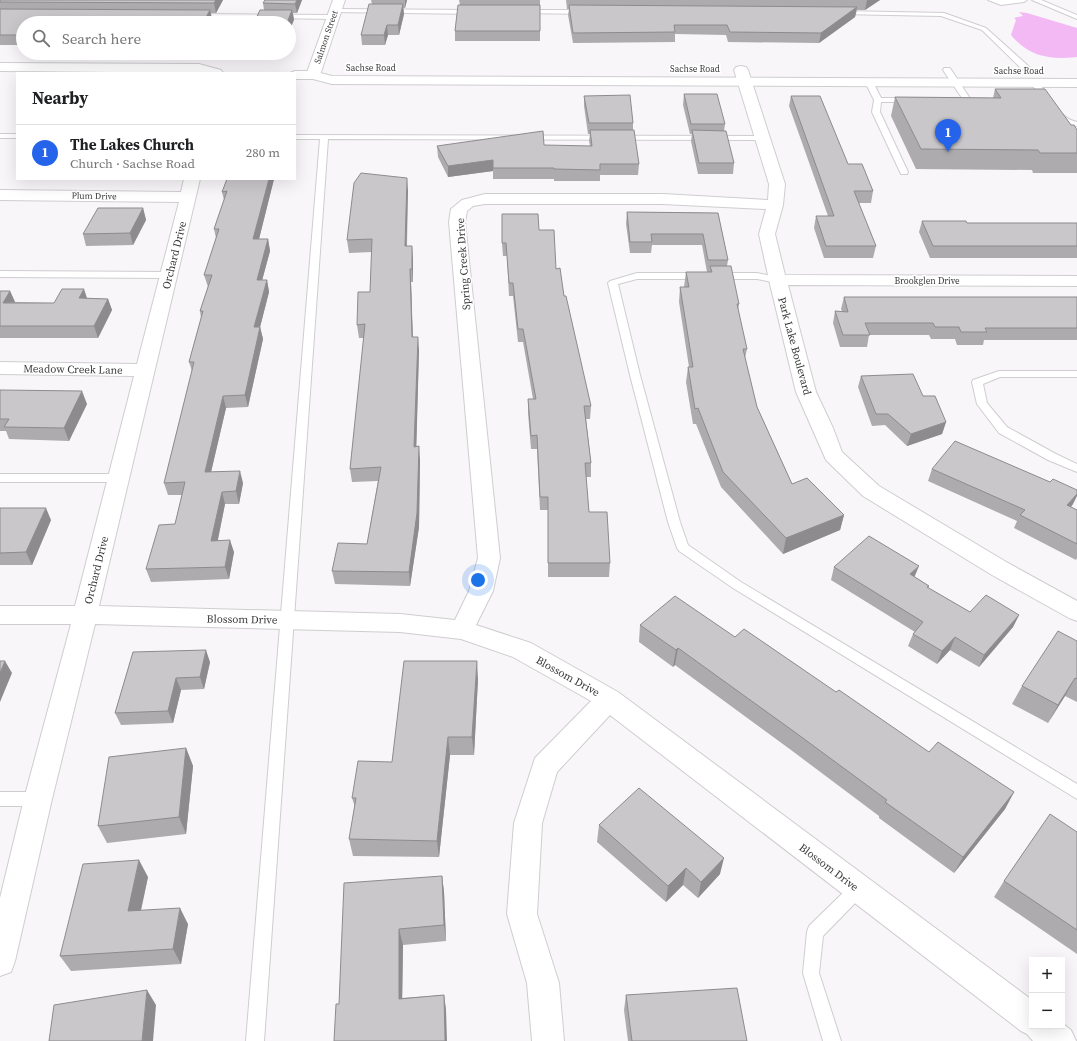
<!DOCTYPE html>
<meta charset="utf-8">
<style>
:root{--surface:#fff;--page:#f2f2f2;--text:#202124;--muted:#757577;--line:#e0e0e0;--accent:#2563eb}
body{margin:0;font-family:"Source Serif 4",serif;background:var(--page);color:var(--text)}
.controls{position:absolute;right:12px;bottom:12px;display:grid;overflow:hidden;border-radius:0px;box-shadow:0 4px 16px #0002}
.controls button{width:36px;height:36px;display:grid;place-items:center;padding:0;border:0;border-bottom:1px solid var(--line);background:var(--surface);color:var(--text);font:20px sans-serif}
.you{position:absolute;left:478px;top:580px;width:14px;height:14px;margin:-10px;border:3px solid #fff;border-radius:50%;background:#1a73e8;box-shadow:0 0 0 6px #1a73e833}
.badge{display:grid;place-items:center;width:26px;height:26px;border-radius:50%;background:var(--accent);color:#fff;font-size:13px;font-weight:700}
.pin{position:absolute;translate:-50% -33px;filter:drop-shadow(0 1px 2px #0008)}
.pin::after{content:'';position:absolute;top:21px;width:14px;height:12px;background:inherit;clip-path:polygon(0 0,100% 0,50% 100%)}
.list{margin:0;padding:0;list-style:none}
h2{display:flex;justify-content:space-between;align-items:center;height:52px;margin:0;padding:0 16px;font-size:17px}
h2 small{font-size:13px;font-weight:400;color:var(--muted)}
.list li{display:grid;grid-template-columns:26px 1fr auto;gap:12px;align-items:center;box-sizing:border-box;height:56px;padding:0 16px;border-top:1px solid var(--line)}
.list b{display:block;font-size:15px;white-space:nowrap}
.list p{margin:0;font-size:13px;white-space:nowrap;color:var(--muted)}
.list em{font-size:13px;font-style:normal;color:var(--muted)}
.icon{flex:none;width:22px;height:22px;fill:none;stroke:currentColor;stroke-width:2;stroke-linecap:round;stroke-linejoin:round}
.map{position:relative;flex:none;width:1077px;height:1041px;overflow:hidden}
.search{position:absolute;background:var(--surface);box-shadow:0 4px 16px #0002;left:16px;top:16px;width:280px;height:44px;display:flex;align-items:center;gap:10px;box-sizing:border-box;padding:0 14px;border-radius:22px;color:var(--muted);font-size:15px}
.panel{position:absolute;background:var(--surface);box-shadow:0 4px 16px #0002;left:16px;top:72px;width:280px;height:108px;border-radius:0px}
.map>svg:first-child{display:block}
.water{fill:#f3b9f5}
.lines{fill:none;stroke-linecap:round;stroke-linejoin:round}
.service-casing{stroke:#cfcdd0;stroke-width:2}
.minor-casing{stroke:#cfcdd0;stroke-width:2}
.tertiary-casing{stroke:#cfcdd0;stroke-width:2}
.secondary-casing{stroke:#cfcdd0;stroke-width:2}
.service{fill:#fff;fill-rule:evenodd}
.minor{fill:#fff;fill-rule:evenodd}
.tertiary{fill:#fff;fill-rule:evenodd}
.secondary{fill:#fff;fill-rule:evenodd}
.wall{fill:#adabad}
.shaded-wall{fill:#8d8b8d}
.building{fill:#c9c7c9;stroke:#8d8b8d}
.labels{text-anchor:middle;stroke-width:3.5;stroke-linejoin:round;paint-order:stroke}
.far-street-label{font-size:9px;fill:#3b3a3b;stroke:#fff}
.street-label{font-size:11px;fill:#3b3a3b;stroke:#fff}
</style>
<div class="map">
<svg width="1077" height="1041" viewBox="0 0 1077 1041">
<rect width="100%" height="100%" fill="#f8f6f8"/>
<path class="water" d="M1019,12L1027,13L1077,28V57C1050,60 1029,57 1011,35L1016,20L1014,18L1023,16Z"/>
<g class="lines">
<g class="service-casing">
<g id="service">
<path d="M988,0H1027L1024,2L1001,5Z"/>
<path d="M1032,0H1041L1077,15V19Z"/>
<path d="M335,9L474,10L477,12L474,14L333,12L332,11Z"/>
<path d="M524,10H584L587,12L584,14L522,13L521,12Z"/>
<path d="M840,11L944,13L986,28L1025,63L1033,71L1032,73H1026L982,30L941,16L838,14V12Z"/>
<path d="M195,14L333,15L336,17L333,19L193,17L192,16Z"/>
<path d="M944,68H950L971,100L970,102H950V98H962L943,70Z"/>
<path d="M866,80H872L881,98H911L915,100L911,102H881L880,112L908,172L907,174H901L900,172L872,112L874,100L865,82Z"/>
<path d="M1032,81H1038C1048,96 1058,118 1077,122V126C1053,122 1044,101 1031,83Z"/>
<rect x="0" y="134" width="17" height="4"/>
<path d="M295,135L763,136L767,138L763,140L328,139L264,1041H246L320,139H295Z"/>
<path d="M0,271L169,272L174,275L169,278L0,277Z"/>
<path d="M637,273H757L781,278L783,280L778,283L757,279H637L618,284L640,375L680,522L688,545L741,582L1077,784V799L733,588L679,551L677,548L668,522L630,375L608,283L610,281Z"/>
<path d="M999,371H1077V377H1000L983,384L987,403L1007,427L1056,454L1077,464V472L1048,460L999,433L977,404L972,382L973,380Z"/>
<path d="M0,474H119L123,475L125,478L123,481L119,482H0Z"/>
<path d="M0,792H38L43,794L46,799L43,804L38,806H0Z"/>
<path d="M858,881L864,884L866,889L864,894L823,936L819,973L841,1041H823L803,973L807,932L809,926L852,884Z"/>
</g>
</g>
<g class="minor-casing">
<path id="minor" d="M741,66L746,67L748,70L785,184L783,205L775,234L785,275L1077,276V286L788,285L816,392L833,428L842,452L879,486L1008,563L1077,601V621L1069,618L992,575L863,496L826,460L796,392L769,280L759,234L766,209L663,204H485L473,206L467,211L465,222L500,558L493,591L476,625L531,643L618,692L1032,1000V1026H1062V1023L1071,1030L1076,1041H1033L1027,1034L1021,1031L610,715L557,772L542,823L537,914L559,983L564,1041H532L527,983L507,914L514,823L535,758L591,701L513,657L461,639L400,632L95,624L52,799L15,961L11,972L0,976V898L24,799L71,624H0V606H75L134,376L0,374V362L137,364L179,202L0,200V190L181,192L184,179H200L99,606L400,614L455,620L469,591L478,558L449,222L451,209L462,200L485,194H663L768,200L769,184L734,70L736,67Z"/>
</g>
<g class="tertiary-casing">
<path id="tertiary" d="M333,0H345L320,75L318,78H308L306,75Z"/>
</g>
<g class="secondary-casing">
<g id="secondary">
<path d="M0,63L199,64L221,70L223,73L0,71Z"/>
<path d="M295,71H313L332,76L1077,79V87L332,84L313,79H295V73H290Z"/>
</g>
</g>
<use href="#service" class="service"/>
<use href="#minor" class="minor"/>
<use href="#tertiary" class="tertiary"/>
<use href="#secondary" class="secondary"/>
</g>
<g class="wall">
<path d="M0,0H223L216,13H211L212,20L23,23V45H0Z"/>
<path d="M302,0L297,13H293L294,20L264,10L263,3Z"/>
<path d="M371,0H407L405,8H403L404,14L399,35H388L385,45H362L361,35L372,4Z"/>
<path d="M459,0H540V41H455V31L460,5Z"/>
<path d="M566,0H880L865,10H857L855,17L819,43L728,42L726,35L675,34V42L573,43L568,15L569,9H567Z"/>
<path d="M995,89L1071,125L1077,130V173H1033L1032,170L916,169L891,116L895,97L993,98Z"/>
<path d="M684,94L725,124L724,131L734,163L733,174H698L691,141L692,134H690L683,105Z"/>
<path d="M584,96L633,123V130L639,164L638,175H600V181H554V179H493V171L448,177L438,157L437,146H590L589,141L590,134H588L584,106Z"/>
<path d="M791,96L848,164L873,191L871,203H858L876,246L873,258H824L814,228L816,216H828L789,106Z"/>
<path d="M227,179H274L259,239H268L270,251L262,280H267L269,292L260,327L263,339L248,407L226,408L211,472L243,483L239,504H225L218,540L234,552L229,579L151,582L146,569L175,524L182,495H168L164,483L192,371L189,362L201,318L200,311L208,287L204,275L216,238L214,229L224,200L222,192Z"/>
<path d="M408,190L407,246L413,259V282H411L413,337L419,350L416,447L420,460L419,527L410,586L335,584L332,571L367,544L378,481L352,482L350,469L364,338H359L357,325L370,292L372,252L349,253L347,240Z"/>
<path d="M143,208L146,220L133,245L86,246L83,234Z"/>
<path d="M627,212L718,213L728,260L727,266L739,304L738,310L747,349L745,358L757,407L792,484L844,515L840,530L783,554L721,487L696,424H693L686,382L688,367H689L679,302L680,287H684L686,272H710H707L702,245H652L651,253H630L626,224Z"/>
<path d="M922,221L967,223H1077V258H930L919,232Z"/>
<path d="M539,230L556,269L564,296L591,406L590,419H586L591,463V477H586L589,512L610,563L609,577H548V510H540L537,449H531L528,413V399H533L523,342H518L513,296H509L507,256H503L502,243Z"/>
<path d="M0,291H10L15,302L54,303L87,298L108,299L112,310L98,338H0Z"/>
<path d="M844,297H1077V340H984L983,345H957L955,339H931L929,335H869L867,347H840L833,323L835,311H842L841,309Z"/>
<path d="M861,376L923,396L946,422L942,434L907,446L885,425L872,426L858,387Z"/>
<path d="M0,390L87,404L69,441L9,439L6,431H0Z"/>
<path d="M932,469L1073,504L1071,507L1077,510V558L1076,560L1014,528L1017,521L928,481Z"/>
<path d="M0,508L51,520L32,565H0Z"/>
<path d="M834,567L915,577L929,586L928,588L970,612L1019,615L1013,627L979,667L950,650L937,664L908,646L913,634L915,632L831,580Z"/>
<path d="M640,625L735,637L836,692L929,752L1014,792L1005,809L954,873L879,818V816L791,750L675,665L673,667L639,642Z"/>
<path d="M1077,641V702L1065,696L1048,723L1012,704L1022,686Z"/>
<path d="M133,652L210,662L204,689L181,690L173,723L121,725L115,713Z"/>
<path d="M478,679L474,755H450L439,857L353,856L349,839L355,807L352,798L392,762Z"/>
<path d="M186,748L193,766L186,834L107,843L98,826Z"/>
<path d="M599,825L720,874L698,898L683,885L666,902L597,842Z"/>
<path d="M1077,832V954L994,897L1004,881Z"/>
<path d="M442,876L444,892L446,941L403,945L402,998L444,995L446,1010L339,1004Z"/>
<path d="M148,877L141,911L188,924L181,964L71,971L60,956Z"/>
<path d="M626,995L747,1041H628L624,1010Z"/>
</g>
<g class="shaded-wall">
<path d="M216,0H223L216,13L214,3Z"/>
<path d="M297,0H302L297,13L295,4Z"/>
<path d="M405,0H407L405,8Z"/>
<path d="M867,0H880L865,10Z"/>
<path d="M403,4L404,14L399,35L398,25Z"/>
<path d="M857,7L855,17L819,43L821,33Z"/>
<path d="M210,10L212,20L211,23H203Z"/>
<path d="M292,10L294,20L289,32V23H287Z"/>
<path d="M387,25L388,35L385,45L384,35Z"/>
<path d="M493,160V171L448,177V166Z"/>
<path d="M407,178L408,190L406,259L405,246Z"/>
<path d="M269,179H274L256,251L253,239Z"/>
<path d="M143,208L146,220L133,245L130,233Z"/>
<path d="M268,239L270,251L259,292L257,280Z"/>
<path d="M412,246L413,259V282L412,269Z"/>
<path d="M410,269L411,282L413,350L412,337Z"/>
<path d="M267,280L269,292L257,339L254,327Z"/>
<path d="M84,289L88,301L79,298Z"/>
<path d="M10,291L15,302L3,303Z"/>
<path d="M108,299L112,310L98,338L94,326Z"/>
<path d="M260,327L263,339L248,407L245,395Z"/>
<path d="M418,337L419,350L416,460L414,447Z"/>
<path d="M82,391L87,404L69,441L64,428Z"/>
<path d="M223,396L226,408L208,485L205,472Z"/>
<path d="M946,422L942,434L907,446L911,434Z"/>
<path d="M419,446L420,460L419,527L410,586L409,572Z"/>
<path d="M240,471L243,483L239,504L236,491Z"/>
<path d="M222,492L225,504L215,553L211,541Z"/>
<path d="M1077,494V496L1073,504L1061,518L1067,505Z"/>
<path d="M46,508L51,520L32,565L26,552Z"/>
<path d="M844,515L840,530L783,554L786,538Z"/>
<path d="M230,540L234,552L229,579L225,567Z"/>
<path d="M919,566L914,578L910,574Z"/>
<path d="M1019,615L1013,627L979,667L984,655Z"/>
<path d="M955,637L950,650L937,664L942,651Z"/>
<path d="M678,648L675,665L673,667L676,650Z"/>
<path d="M206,650L210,662L204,689L200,677Z"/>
<path d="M5,661L12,673L0,702V673Z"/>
<path d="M477,661L478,679L474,755L472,737Z"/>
<path d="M176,678L181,690L173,723L168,711Z"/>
<path d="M1075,678L1065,696L1048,723L1058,705Z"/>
<path d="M448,737L450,755L439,857L437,841Z"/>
<path d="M186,748L193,766L186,834L179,817Z"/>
<path d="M1014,792L1005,809L954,873L963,857Z"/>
<path d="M724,858L720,874L698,898L701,882Z"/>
<path d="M139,860L148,877L137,927L128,911Z"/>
<path d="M686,868L683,885L666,902L668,886Z"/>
<path d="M442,876L444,892L446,941L444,925Z"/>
<path d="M180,908L188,924L181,964L173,949Z"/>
<path d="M399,929L403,945L402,1013L399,999Z"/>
<path d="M147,990L156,1005L153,1041H142Z"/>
<path d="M444,995L446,1010L447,1041H445Z"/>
</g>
<g class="building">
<path d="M0,0H216L214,3L0,2Z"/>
<path d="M265,0H297L295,4L263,3Z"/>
<path d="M369,4H403L398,25H387L384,35H361Z"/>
<path d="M458,5H540V31H455Z"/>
<path d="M569,5L857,7L821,33L730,32L727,25H674L675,32L573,33Z"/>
<path d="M0,9L210,10L203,23H23V35H0Z"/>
<path d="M260,10H292L287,23H254Z"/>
<path d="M995,89H1045L1071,125H1074L1077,130V153H1040L1038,150L921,149L895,97L1001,98Z"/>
<path d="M684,94H717L725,124H691Z"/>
<path d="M630,95L633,123H589L584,96Z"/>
<path d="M791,96H820L848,164H862L873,191H854L876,246H826L816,216H834Z"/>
<path d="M590,130H634L639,164H600V170L554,169V168H493V160L448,166L437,146L543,131L544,145L592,146Z"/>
<path d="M692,130L726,131L734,163H699Z"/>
<path d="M361,173L407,178L405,246H412V269H410L412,337H418L414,447L419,446L417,513L409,572L332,571L338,543L367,544L381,467L350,469L365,324L357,325L358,292H370L372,239L347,240L354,183Z"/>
<path d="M227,179H269L253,239H268L257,280H267L254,327H260L245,395L223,396L205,472L240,471L236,491L222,492L211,541L230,540L225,567L146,569L159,525L175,524L185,482L164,483L194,362H189L203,311H200L212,275H204L219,229H214L227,191L222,192Z"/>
<path d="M98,208H143L130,233L83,234Z"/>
<path d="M627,212L718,213L728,260H708L703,234H651L652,242H630Z"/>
<path d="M502,214H538L539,230H554L556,269L560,268L564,296H566L591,406H584L591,463H585L589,512H607L610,563H548V497H540L537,435L531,436L528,399H536L523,329H518L513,283H509L506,243H502Z"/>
<path d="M922,221H966L967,223H1077V246H933Z"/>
<path d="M710,266H731L739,304H737L747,349H743L757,407L792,484L807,478L844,515L786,538L723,472L698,408L695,409L688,367H693L680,287H689L686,272H712Z"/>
<path d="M62,289H84L79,298L108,299L94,326H0V291H10L3,303H54Z"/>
<path d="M844,297H1077V328H985L987,332H961L959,327H935L933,323H865L870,335H843L835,311L848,312Z"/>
<path d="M913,374L923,396H935L946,422L911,434L888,414H876L861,376Z"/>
<path d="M0,390L82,391L64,428L4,427L9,419H0Z"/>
<path d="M955,441L1050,482L1053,479L1077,490V494L1067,505L1077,510V544L1020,515L1025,510L932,469Z"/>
<path d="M0,508H46L26,552L0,553Z"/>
<path d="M869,536L919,566L910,574L929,586L927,587L970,612L986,595L1019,615L984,655L955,637L942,651L913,634L923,622L834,567Z"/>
<path d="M675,596L735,637L744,629L836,692L839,690L929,752L938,742L1014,792L963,857L885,802L887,800L796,733L678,648L676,650L640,625Z"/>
<path d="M1058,631L1077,641V679L1075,678L1058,705L1022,686Z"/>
<path d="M206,650L200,677L176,678L168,711L115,713L133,652Z"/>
<path d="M0,661H5L0,673Z"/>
<path d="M404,661H477L472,737H448L437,841L349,839L356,798H352L358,761L392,762Z"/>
<path d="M186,748L179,817L98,826L109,757Z"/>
<path d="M639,788L724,858L701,882L686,868L668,886L599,825Z"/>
<path d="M1050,814L1077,832V930L1004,881Z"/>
<path d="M139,860L128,911L180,908L173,949L60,956L83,864Z"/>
<path d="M442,876L444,925L399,929V999L444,995L445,1041H334L336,1004H339L344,883Z"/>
<path d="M737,988L747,1041H632L626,995Z"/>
<path d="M147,990L142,1041H49L54,1005Z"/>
</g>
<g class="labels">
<g class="far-street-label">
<text transform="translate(326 37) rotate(-71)" y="3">Salmon Street</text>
<text x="371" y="71">Sachse Road</text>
<text x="695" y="72">Sachse Road</text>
<text x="1019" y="74">Sachse Road</text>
<text transform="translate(94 196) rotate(1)" y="3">Plum Drive</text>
<text x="927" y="284">Brookglen Drive</text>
</g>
<g class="street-label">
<text transform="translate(174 255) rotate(-76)" y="4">Orchard Drive</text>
<text transform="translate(463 264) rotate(-94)" y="4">Spring Creek Drive</text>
<text transform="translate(795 346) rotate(75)" y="4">Park Lake Boulevard</text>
<text transform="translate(73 369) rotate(1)" y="4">Meadow Creek Lane</text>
<text transform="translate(96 570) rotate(-76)" y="4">Orchard Drive</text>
<text transform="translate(242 619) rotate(1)" y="4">Blossom Drive</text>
<text transform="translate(568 676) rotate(29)" y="4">Blossom Drive</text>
<text transform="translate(829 867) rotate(37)" y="4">Blossom Drive</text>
</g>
</g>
</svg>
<div class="controls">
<button>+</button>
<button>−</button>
</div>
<div class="you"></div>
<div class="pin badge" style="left:948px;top:152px">1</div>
<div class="search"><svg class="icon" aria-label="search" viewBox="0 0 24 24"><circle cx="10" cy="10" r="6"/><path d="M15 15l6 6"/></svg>Search here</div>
<section class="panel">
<h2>Nearby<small></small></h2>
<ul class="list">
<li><span class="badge">1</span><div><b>The Lakes Church</b><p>Church · Sachse Road</p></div><em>280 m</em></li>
</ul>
</section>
</div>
